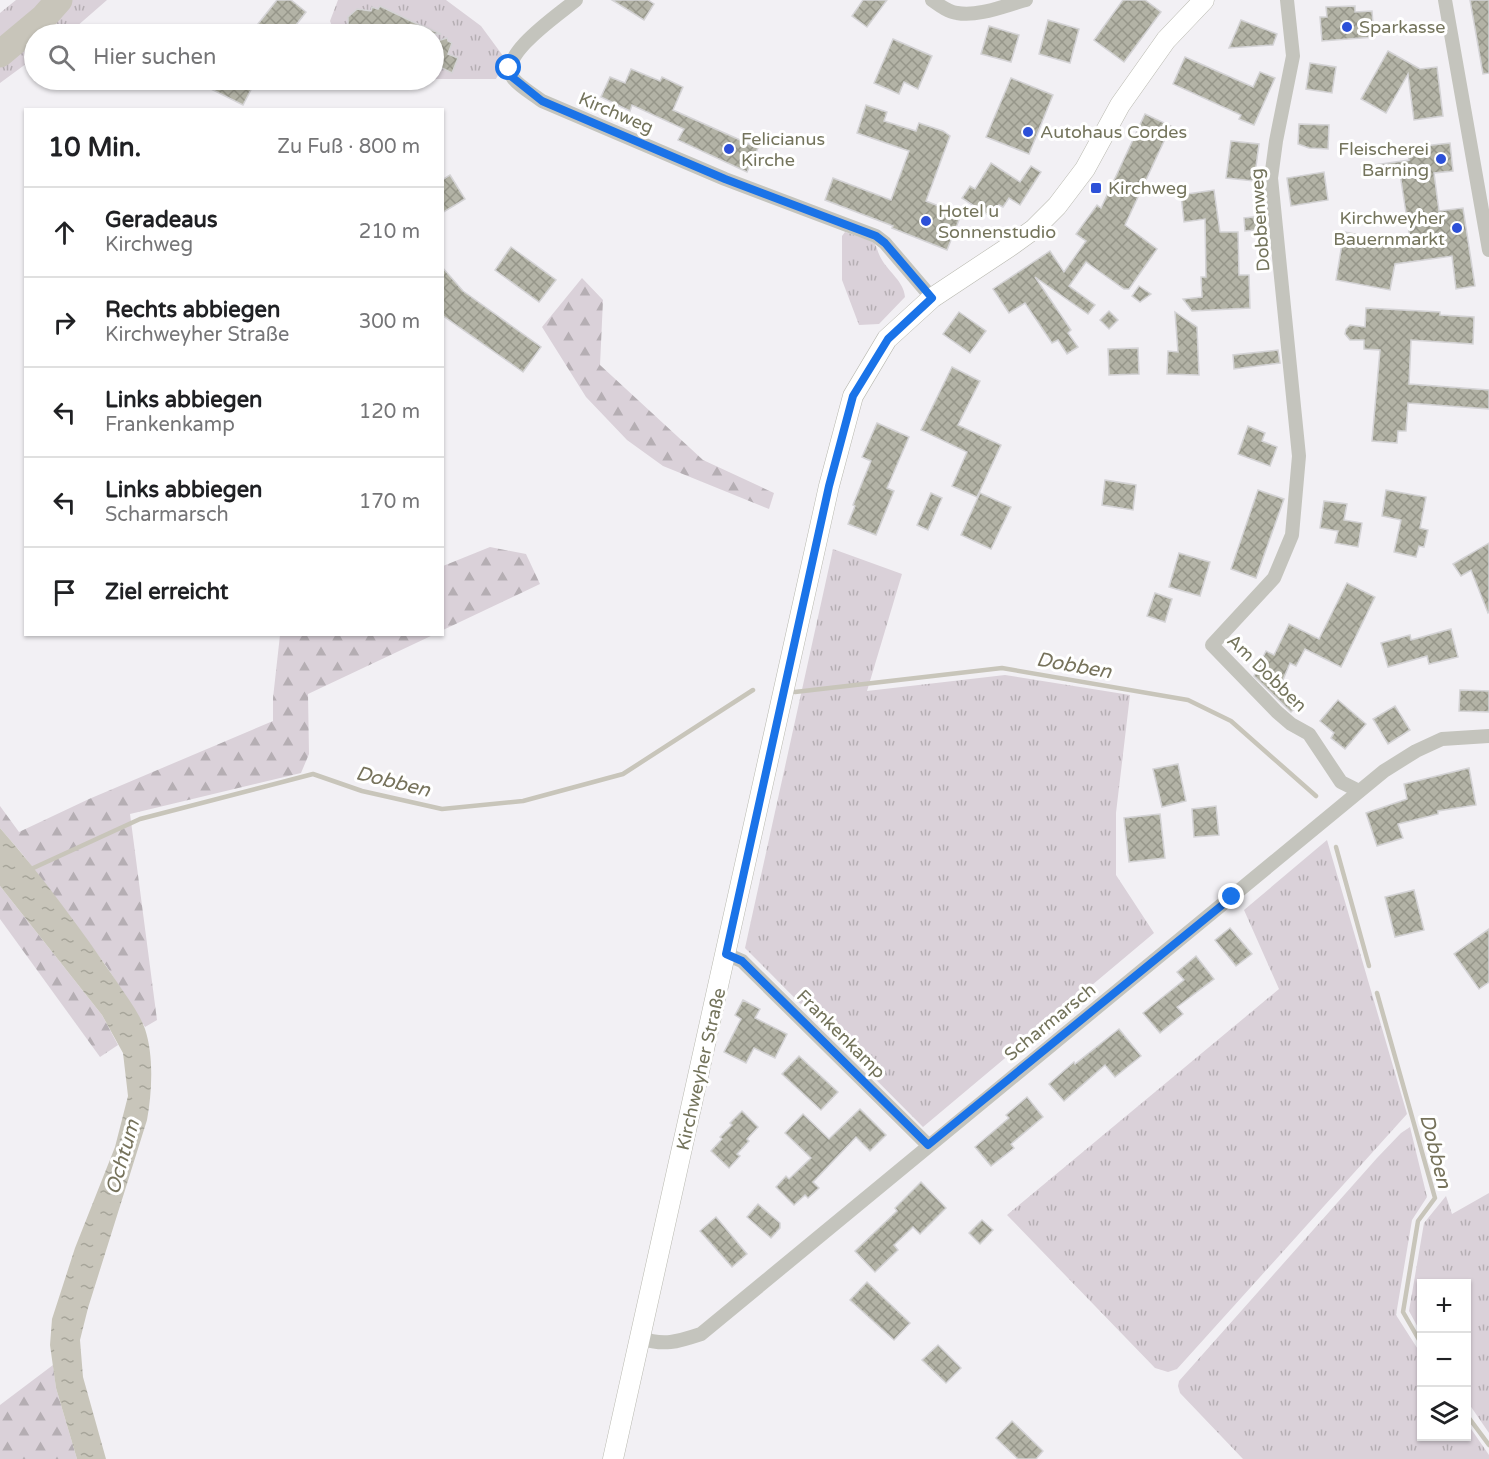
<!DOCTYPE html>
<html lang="de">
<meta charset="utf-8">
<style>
:root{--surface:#fff;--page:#f6f6f6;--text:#202124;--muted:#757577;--line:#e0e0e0}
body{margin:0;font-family:"Varela Round",sans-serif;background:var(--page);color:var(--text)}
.controls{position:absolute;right:18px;bottom:18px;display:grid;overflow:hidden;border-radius:0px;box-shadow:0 2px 4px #0004}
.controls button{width:54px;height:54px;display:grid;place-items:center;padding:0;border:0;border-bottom:2px solid var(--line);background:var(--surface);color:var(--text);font:30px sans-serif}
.stop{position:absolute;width:18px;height:18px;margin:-14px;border:4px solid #1a73e8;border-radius:50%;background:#fff}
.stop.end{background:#1a73e8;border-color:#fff;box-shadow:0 2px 6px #0008}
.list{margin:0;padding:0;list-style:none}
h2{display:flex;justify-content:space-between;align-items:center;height:78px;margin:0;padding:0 24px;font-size:26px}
h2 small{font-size:20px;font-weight:400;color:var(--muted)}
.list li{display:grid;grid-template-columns:39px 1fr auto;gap:18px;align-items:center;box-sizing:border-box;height:90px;padding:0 24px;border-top:2px solid var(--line)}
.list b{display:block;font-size:22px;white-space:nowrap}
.list p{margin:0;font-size:20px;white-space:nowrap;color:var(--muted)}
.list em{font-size:20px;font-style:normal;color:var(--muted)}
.icon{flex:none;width:33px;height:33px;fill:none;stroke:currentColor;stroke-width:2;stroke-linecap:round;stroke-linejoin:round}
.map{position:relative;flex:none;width:1489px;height:1459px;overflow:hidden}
.search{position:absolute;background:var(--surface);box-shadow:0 2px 4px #0004;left:24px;top:24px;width:420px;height:66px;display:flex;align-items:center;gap:15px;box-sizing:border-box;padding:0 21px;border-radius:33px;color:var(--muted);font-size:22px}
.panel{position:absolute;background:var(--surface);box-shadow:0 2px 4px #0004;left:24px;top:108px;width:420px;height:528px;border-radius:0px}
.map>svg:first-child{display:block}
.grass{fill:url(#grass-tufts)}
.forest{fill:url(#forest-firs)}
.water{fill:url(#water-ripples)}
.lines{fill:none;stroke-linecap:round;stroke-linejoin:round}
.stream{stroke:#c8c5ba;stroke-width:4.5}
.river{stroke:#c8c5ba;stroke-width:27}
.building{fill:url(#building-cross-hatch);stroke:#d4d3d5;stroke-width:1.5}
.secondary-casing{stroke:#b8b8af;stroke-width:21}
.minor{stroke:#c4c4bd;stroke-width:14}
.secondary{stroke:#fff;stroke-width:20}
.route{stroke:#1a73e8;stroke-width:8}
.poi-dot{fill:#2c50d8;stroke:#fff;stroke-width:2}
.labels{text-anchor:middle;stroke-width:6;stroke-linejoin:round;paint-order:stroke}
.poi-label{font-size:18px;fill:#74745c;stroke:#fff;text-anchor:start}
.street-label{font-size:18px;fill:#74745c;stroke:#fff}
.water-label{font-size:20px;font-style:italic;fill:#76725b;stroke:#fff}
</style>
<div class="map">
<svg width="1489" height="1459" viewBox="0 0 1489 1459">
<defs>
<pattern id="grass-tufts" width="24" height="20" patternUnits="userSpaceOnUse" patternTransform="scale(1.5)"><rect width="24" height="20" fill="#dad1d9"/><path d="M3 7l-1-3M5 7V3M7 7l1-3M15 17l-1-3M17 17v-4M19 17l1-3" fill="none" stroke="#b5aeb3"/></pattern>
<pattern id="forest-firs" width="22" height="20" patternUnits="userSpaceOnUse" patternTransform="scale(1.5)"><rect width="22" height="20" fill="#dad1d9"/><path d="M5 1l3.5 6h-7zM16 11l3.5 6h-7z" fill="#b5aeb3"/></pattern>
<pattern id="water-ripples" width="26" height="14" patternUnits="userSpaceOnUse" patternTransform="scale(1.5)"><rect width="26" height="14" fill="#c8c5ba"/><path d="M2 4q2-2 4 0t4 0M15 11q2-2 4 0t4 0" fill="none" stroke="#a7a59a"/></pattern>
<pattern id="building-cross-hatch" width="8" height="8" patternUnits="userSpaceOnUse" patternTransform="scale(1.5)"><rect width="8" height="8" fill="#b3b3a6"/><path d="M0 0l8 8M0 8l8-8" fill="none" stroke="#96968a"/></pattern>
</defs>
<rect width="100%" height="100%" fill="#f2f0f4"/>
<g class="grass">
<path d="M16,0H107L68,34H34V58L0,83V13Z"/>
<path d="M338,0H446L481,26L506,60L496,79H434V34H335L330,21Z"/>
<path d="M845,232L874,242C877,247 878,254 882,260C889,272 904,282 905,297L879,324L859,325L842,280V236Z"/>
<path d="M833,549L902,574L867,691L1005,675L1130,695L1116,813V875L1154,933L923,1127L745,948Z"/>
<path d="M1327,840L1407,1114L1177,1369L1168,1372L1155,1368L1007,1215L1279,989L1244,910Z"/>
<path d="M1410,1127L1427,1197L1412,1220L1396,1315L1421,1354L1422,1436H1466L1467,1423L1489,1455V1459H1243L1180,1393L1178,1386L1179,1381L1377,1158L1401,1133Z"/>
<path d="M1489,1193V1433L1467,1401L1466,1284H1422L1421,1333L1409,1311L1424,1223L1446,1196L1452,1214Z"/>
</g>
<g class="forest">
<path d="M582,278L603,300L600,365L703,460L774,493L769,509L663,466L627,440L586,397L542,327Z"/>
<path d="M490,547L526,554L540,584L443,630V566Z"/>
<path d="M280,635H433L308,694L309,754L301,773L130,814L157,1020L145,1027L107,967L24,856L0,828V806L19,832L89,799L273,721V698Z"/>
<path d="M0,886L102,1015L118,1045L100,1057L0,919Z"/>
<path d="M53,1365L56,1388L77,1459H0V1405Z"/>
</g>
<path class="water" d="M0,828C42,876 81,929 117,982C126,996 139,1012 145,1029C154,1056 152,1092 147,1120L88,1308L80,1340L83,1377L106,1459H77L56,1388L50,1345L52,1319L75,1248L115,1147L128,1096L123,1053L102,1015L0,886Z"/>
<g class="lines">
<g class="stream">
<path d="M795,692L1002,668L1188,700L1231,721L1316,796"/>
<path d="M1336,847L1369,966"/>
<path d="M29,870L140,819L313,774L362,791L442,809L523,801L623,774L753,690"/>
<path d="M1377,993L1435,1198L1418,1221L1403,1312L1422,1345"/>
<path d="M1466,1414L1489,1445"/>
</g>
<path class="river" d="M0,54L44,17L59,0"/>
</g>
<g class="building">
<path d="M277,0H291L306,12L289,34H250Z"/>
<path d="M612,0H648L654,4L644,20Z"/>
<path d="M863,0H887L867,27L852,16Z"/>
<path d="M1123,0H1145L1161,12L1124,62L1094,40Z"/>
<path d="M1470,0H1489V73L1483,74Z"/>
<path d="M380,6L411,21L441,34H353L348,27V17L357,9L371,11L372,7L378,9Z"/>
<path d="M1355,6V12L1372,11L1374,37L1322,41L1320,17H1327L1326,7Z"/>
<path d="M1048,20L1079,29L1070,63L1039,54Z"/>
<path d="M1241,20L1277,34L1273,45L1229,48Z"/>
<path d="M989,26L1019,35L1011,62L981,54Z"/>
<path d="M447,38L448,41L452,43L448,54L458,58L452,73L434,64V42Z"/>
<path d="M893,39L932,56L918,89L904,82L899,94L874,83Z"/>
<path d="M1388,51L1420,69L1437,67L1443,116L1414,120L1408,74L1386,113L1361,99Z"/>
<path d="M1185,57L1253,87L1260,72L1275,78L1254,125L1239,119L1241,115L1173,84Z"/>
<path d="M1310,63L1336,67L1332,93L1306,89Z"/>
<path d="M631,69L660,81L662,77L683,87L673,110L758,148L747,172L678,140L684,129L632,105L630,111L601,97L610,77L625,83Z"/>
<path d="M1011,78L1053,95L1029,154L986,137Z"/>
<path d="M193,80H256L243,105Z"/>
<path d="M866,105L887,112L884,121L916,131L919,123L943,131L950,136L926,201L961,215L947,250L892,228L893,226L825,200L833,178L891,200L909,151L857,133Z"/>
<path d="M1145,114L1171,126L1125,225L1157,249L1129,289H1124L1086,262L1069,286L1095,305L1088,314L1035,277L1071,330L1068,333L1078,347L1067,354L1058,340L1052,343L1025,303L1009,313L993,289L1050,251L1064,272L1086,241L1076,234L1097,205L1101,208Z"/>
<path d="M1299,124L1329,125L1328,149L1309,148L1298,144Z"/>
<path d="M1231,141L1259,144L1254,181L1226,178Z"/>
<path d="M1450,143L1453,171L1434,173L1439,211L1463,208L1475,286L1456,289L1452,256L1395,264L1390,290L1336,280L1344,232L1411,245L1400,174L1361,175V167L1409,160L1408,151L1424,149V146Z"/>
<path d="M991,163L1020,182L1031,166L1041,172L1020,205L1009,198L1003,207L999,205L991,217L962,198L970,186L975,189Z"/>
<path d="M1324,172L1328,200L1291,206L1287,178Z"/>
<path d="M450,175L465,199L442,213V180Z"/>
<path d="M1214,190L1220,232H1238L1239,275H1249L1250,308L1192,311L1183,299L1202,297L1201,277H1206L1205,219L1184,222L1181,195Z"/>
<path d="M1263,216L1264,229L1245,231L1244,218Z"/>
<path d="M511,247L556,280L539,302L495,270Z"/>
<path d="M442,267L463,291L541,347L523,372L442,315Z"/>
<path d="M1139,286L1151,294L1140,302L1132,296Z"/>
<path d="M1366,308L1440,312V315L1474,317L1473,344L1411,340L1409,384L1489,390V409L1408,403L1406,431H1398L1397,443L1372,441L1380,350L1364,349V340H1350L1345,334L1346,329L1350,325L1365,327Z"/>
<path d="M1109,311L1118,320L1109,329L1100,320Z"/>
<path d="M959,312L986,331L970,353L943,334Z"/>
<path d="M1175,312L1197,327L1199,375L1167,374L1168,351L1178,352Z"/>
<path d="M1138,348L1139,374L1109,375L1108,349Z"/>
<path d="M1278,350L1280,363L1234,369L1233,355Z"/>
<path d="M952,367L980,381L958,425L1001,445L977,497L952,486L967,452L921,430Z"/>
<path d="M877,423L909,437L887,488L894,491L876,535L848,524L855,506L853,505L871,461L862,457Z"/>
<path d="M1248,426L1265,433L1262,441L1277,447L1270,466L1238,454Z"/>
<path d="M1105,480L1136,485L1133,510L1102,505Z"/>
<path d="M1258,490L1284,499L1256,578L1231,569Z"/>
<path d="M1386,490L1426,497L1420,528L1428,530L1424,547L1419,546L1416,557L1394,552L1401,520L1382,516Z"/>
<path d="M931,493L942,498L928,530L917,525Z"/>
<path d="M980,493L1011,507L991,549L961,535Z"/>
<path d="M1324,501L1347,504L1344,520L1362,523L1358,547L1335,543L1338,531L1320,528Z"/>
<path d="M1489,543V612L1488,613L1471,570L1461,576L1453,564Z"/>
<path d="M1179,553L1210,562L1200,596L1169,587Z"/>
<path d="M1347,583L1375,597L1341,667L1305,649L1296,666L1290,663L1280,687L1299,704L1291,712L1254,676L1266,651L1274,655L1289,624L1319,639Z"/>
<path d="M1155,593L1172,599L1165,622L1147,616Z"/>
<path d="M1451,629L1458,657L1429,664L1427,656L1388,667L1381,643L1410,635L1411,640Z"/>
<path d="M1460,690L1489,691V712L1459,711Z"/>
<path d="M1338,700L1366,724L1345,749L1331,738L1334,733L1320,721Z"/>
<path d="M1395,706L1410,730L1388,744L1373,719Z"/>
<path d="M1178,764L1186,801L1162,807L1153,769Z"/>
<path d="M1469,768L1476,805L1438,811V814L1398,824L1403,838L1377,846L1366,813L1407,799L1404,784Z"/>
<path d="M1216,806L1219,835L1194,837L1192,809Z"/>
<path d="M1160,814L1165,858L1129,862L1124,818Z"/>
<path d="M1414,890L1424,930L1395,937L1385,897Z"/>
<path d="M1230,928L1252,954L1236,966L1215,940Z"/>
<path d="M1489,929V982L1479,989L1454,954Z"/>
<path d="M1196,956L1214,979L1177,1007L1183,1014L1160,1033L1143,1013L1184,980L1177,972Z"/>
<path d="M743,1000L760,1009L755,1018L787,1034L775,1058L754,1048L746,1063L724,1052L741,1019L735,1015Z"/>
<path d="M1119,1029L1141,1056L1115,1077L1105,1065L1064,1101L1049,1084L1074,1062L1075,1064Z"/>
<path d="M799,1056L838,1092L821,1110L782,1074Z"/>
<path d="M1027,1097L1043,1117L1011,1144L1014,1148L991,1166L975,1147L1009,1118L1006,1115Z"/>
<path d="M860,1109L886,1135L870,1151L856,1137L813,1182L819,1188L808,1198L805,1195L794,1205L776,1187L786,1176L789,1179L811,1158L785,1133L803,1114L829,1139Z"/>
<path d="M742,1111L758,1127L747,1139L749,1141L737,1154L740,1156L729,1168L711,1151L722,1139L720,1137L732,1125L730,1123Z"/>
<path d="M921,1182L946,1208L920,1234L913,1227L894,1245L898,1250L875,1272L855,1251L897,1211L895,1208Z"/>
<path d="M758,1204L780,1223V1228L771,1238L747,1217Z"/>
<path d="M716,1217L747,1254L732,1267L700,1231Z"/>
<path d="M982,1220L993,1230L980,1244L969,1233Z"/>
<path d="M867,1282L910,1323L894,1340L850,1300Z"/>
<path d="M938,1345L961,1368L946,1383L922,1360Z"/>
<path d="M1012,1421L1043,1451L1036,1459H1018L996,1438Z"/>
</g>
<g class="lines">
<g class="secondary-casing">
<path id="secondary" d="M613,1459L829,486L853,396L887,339L932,298L1009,247L1034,229L1057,206L1085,169L1120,105L1166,40L1204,0"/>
</g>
<g class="minor">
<path d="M576,0C561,13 496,56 513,78C520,87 533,94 542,101L725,179L876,236L885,243L932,298"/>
<path d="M932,0C939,5 948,12 957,13C979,17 1006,5 1026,0"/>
<path d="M1287,0L1293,56L1276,141L1271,178L1299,456L1292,535L1274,578L1212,645L1277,712L1291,724L1309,734L1341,782L1359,791"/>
<path d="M1445,0L1489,250"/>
<path d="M726,954L742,961L928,1145"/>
<path d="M640,1338C664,1346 677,1342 701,1334L1384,771L1416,751L1442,739L1489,736"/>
</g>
<use href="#secondary" class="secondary"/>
</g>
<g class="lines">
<path class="route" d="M509,68L512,77L542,101L725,179L876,236L885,243L932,298L888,339L853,396L829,486L726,954L742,961L928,1145L1232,897"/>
</g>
<g class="poi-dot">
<circle cx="1347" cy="27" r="6"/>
<circle cx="1028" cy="132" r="6"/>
<circle cx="729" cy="149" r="6"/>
<circle cx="1441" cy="159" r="6"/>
<rect x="1090" y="182" width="12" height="12" rx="3"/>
<circle cx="926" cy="221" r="6"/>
<circle cx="1457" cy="228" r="6"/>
</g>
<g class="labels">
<g class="poi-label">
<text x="1359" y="33">Sparkasse</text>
<text x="1040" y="138">Autohaus Cordes</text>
<text x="741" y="145">Felicianus<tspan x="741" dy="21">Kirche</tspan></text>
<text x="1429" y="155" text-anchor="end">Fleischerei<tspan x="1429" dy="21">Barning</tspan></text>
<text x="1108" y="194">Kirchweg</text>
<text x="938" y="217">Hotel u<tspan x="938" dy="21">Sonnenstudio</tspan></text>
<text x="1445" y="224" text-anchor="end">Kirchweyher<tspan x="1445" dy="21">Bauernmarkt</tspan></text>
</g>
<g class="street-label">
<text transform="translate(616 113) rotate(23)" y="6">Kirchweg</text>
<text transform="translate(1260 220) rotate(-94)" y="6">Dobbenweg</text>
<text transform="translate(1267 673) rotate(44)" y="6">Am Dobben</text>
<text transform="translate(1050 1022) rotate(-39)" y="6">Scharmarsch</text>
<text transform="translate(841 1034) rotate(45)" y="6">Frankenkamp</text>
<text transform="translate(701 1069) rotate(-77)" y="6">Kirchweyher Straße</text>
</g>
<g class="water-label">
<text transform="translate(1074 665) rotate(10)" y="7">Dobben</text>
<text transform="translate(393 781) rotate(14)" y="7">Dobben</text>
<text transform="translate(1436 1151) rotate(76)" y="7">Dobben</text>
<text transform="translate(122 1157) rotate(-74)" y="7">Ochtum</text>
</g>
</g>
</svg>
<div class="controls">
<button>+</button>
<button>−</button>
<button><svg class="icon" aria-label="layers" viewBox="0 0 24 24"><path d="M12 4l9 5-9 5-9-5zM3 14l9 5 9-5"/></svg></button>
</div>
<div class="stop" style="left:509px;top:68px"></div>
<div class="stop end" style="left:1232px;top:897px"></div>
<div class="search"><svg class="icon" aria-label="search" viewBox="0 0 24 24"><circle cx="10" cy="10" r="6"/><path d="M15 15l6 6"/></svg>Hier suchen</div>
<section class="panel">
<h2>10 Min.<small>Zu Fuß · 800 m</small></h2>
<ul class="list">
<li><svg class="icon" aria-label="ahead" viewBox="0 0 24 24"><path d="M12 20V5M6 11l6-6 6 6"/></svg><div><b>Geradeaus</b><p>Kirchweg</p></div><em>210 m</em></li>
<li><svg class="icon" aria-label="right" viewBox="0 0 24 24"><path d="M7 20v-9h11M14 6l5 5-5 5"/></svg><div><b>Rechts abbiegen</b><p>Kirchweyher Straße</p></div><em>300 m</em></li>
<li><svg class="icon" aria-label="left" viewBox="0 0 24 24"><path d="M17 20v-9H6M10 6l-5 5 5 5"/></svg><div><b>Links abbiegen</b><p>Frankenkamp</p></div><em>120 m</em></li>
<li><svg class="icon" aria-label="left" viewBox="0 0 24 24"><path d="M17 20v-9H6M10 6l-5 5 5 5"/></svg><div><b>Links abbiegen</b><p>Scharmarsch</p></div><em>170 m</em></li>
<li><svg class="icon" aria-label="arrive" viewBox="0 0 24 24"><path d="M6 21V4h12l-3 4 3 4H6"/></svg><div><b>Ziel erreicht</b></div></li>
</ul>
</section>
</div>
